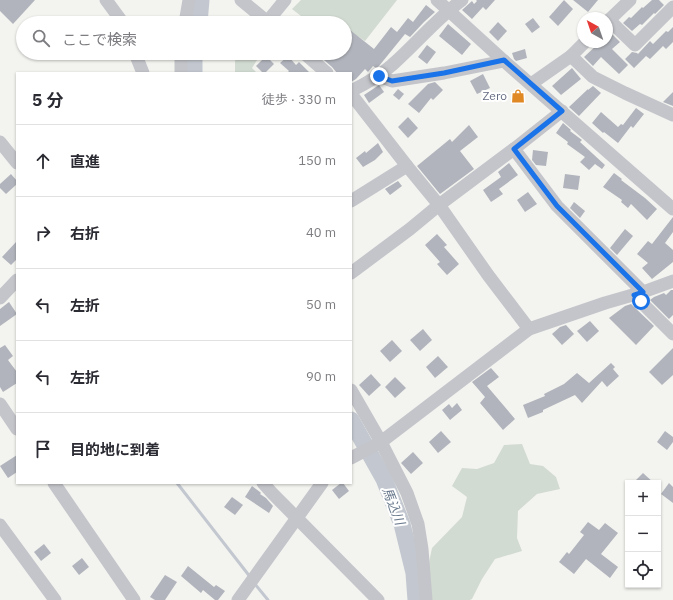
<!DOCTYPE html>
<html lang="ja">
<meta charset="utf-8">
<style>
:root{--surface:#fff;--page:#f7f7f7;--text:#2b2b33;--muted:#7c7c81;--line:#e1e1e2}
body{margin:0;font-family:"IBM Plex Sans","Noto Sans JP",sans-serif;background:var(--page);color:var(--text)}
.controls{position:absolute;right:12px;bottom:12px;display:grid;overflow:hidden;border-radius:0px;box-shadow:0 1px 3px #0004}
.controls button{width:36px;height:36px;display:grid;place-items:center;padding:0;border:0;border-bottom:1px solid var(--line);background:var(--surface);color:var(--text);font:20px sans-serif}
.compass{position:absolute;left:577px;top:12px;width:36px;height:36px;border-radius:50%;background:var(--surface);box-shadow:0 1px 3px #0004;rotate:320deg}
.stop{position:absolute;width:12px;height:12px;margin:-9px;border:3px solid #1a73e8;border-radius:50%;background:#fff}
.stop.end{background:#1a73e8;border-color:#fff;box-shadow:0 1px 4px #0008}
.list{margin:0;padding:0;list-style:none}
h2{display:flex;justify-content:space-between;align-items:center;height:52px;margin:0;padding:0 16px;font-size:17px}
h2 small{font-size:13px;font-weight:400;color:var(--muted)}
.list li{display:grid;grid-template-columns:26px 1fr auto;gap:12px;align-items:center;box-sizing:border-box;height:72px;padding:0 16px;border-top:1px solid var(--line)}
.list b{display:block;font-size:15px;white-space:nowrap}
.list em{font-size:13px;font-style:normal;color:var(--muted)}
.icon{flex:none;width:22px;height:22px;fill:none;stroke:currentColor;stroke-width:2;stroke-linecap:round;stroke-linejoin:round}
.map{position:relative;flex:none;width:673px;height:600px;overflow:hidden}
.search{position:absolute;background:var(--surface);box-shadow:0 1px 3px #0004;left:16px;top:16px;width:336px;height:44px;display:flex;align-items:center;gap:10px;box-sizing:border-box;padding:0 14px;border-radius:22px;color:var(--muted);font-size:15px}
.panel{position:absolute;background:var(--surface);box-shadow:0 1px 3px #0004;left:16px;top:72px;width:336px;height:412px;border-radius:0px}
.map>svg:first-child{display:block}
.green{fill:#d2dbd1}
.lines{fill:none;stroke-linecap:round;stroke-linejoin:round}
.stream{stroke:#c3c8d0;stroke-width:3}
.river{stroke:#c3c8d0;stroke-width:17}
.building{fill:#b1b4bc}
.minor{stroke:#c4c5ca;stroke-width:13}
.route{stroke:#1a73e8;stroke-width:5}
.labels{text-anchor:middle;stroke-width:4;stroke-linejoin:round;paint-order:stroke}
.poi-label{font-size:12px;fill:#636b81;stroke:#fff;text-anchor:end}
.water-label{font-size:13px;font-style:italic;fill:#68788c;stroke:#fff}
</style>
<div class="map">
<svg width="673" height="600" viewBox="0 0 673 600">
<rect width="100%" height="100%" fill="#f3f4f0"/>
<g class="green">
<path d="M301,0H397L365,41L345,28V23H310L292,9Z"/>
<path d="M239,53H266L259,57L252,68L257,73H235V61Z"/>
<path d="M522,444L530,464L543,466L556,477L560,489L537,494L518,511L517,538L522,551L495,559L482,579L472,599L470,600H429L428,567L432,548L462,517L467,497L452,486L462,468L477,469L494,463L504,445Z"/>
</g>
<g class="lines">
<g class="stream">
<path d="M177,483L251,578"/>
<path d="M254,583L268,600"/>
</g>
<g class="river">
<path d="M199,23L201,0"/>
<path d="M194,73V53"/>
<path d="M351,420L384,479L402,524L414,573L416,600"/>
</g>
</g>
<g class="building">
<path d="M0,0H35L13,24L0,11Z"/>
<path d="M476,0H495L486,10L483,7L472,19L462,10L472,1L474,4L477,1Z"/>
<path d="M564,0L573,9L558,26L549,17Z"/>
<path d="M573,0H598L588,12Z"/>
<path d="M652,0H659L664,5L655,14L654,13L642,25L640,24L632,31L623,23L629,17L631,18L642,7L643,8Z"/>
<path d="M426,5L435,12L424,22L410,37L405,34L379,66L376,68L373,66L368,72L365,69L356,79L351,82V73H337L332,67L316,53H345V26L374,49L391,27L397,32L408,18L413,22Z"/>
<path d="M533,18L540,27L532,33L525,24Z"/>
<path d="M498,22L507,31L498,41L489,32Z"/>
<path d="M448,24L471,44L462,55L439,36Z"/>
<path d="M673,27V42L666,49L663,46L650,59L646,56L634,68L625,59L632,52L637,53L638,54L650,41L653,44L666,31L668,32Z"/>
<path d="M611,33L620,42L612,49L628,65L619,74L602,58L601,57L593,66L584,57L600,42H607V37Z"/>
<path d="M427,45L436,52L427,64L418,57Z"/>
<path d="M525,49L527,58L516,61L514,59L512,53Z"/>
<path d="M266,56L274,64L265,73H263L256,66Z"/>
<path d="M288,56L296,65L299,62L310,73H287L289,71L280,63Z"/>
<path d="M572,68L581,79L561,95L552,86Z"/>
<path d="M483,74L490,88L477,94L470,81Z"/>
<path d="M435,82L443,90L433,100L431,98L419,113L408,104L428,84Z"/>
<path d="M379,85L384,92L369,103L364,95Z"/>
<path d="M593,86L601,93L579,116L569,107L588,89V90Z"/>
<path d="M398,89L404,94L399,100L393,95Z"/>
<path d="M673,92V106L663,102Z"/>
<path d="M636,108L644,114L633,128L631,126L618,143L604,132L603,133L592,123L601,112L618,127L621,124L623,125Z"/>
<path d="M408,117L418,128L408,138L398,127Z"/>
<path d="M563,123L571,130L570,131L582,140L580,142L605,165L602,169L595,164L589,170L580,162L585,157L567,144L568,142L556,133Z"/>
<path d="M469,125L478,137L460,151L474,169L440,194L417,166L450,139L452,142Z"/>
<path d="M378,143L383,152L375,160L363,167L356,158L365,151L366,153Z"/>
<path d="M533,150L548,152L546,166L536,165L532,160Z"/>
<path d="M509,163L518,175L499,189L503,194L491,202L483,190L501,177L498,172Z"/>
<path d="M614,173L622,179L621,180L645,198L657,209L647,220L631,204L628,208L621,202L622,200L603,187Z"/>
<path d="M11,174L17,181V184L6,194L0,188V184Z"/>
<path d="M565,174L580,176L578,190L563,188Z"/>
<path d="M398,181L402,186L390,195L385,189Z"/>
<path d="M528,192L537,204L525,212L517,200Z"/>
<path d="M574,202L585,211L580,218L570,208Z"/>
<path d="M673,217V232L665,243L673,250V262L652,279L642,268L648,263L637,254L648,241L652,244Z"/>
<path d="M625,229L633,236L617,255L610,248Z"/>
<path d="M437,234L447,245L444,247L459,264L447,275L437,264L440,262L425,245Z"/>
<path d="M17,241V259L11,265L2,257Z"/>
<path d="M671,290H673V315L669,319L650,300L654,297L664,293L666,295Z"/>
<path d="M9,302L17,314L0,326V309Z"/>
<path d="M631,304L654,326L636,345L609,318L625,306Z"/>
<path d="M590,321L599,331L587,342L577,331Z"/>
<path d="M566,325L574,334L562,345L552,334L560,327Z"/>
<path d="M423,329L432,340L420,351L410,340Z"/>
<path d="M392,340L402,351L390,362L380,351Z"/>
<path d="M5,345L13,356L8,360L17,372V383L3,392L0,387V348Z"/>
<path d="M673,348V375L662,385L649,372Z"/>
<path d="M438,356L448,367L435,378L426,367Z"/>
<path d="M611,363L615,367L613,369L619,376L607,387L602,381L582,403L575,395L543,410V412L528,418L523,405L545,396L544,394L564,384L577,373L589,383Z"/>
<path d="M491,368L499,377L487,386L515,419L503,430L480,403L485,397L472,382Z"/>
<path d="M371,374L381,385L369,396L359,385Z"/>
<path d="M395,377L406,388L395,398L385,387Z"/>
<path d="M457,403L462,410L450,420L442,410L449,404L452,408Z"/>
<path d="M441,431L451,442L438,453L429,442Z"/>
<path d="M665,431L673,437V442L667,450L657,442Z"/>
<path d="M413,452L423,463L411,474L401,463Z"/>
<path d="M17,455V472L8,478L0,466Z"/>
<path d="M643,473L654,483H633Z"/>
<path d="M341,483H343L349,491L339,499L332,490Z"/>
<path d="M669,483L673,487V503L661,494Z"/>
<path d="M252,486L260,492L261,493L260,494L266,498L273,506L269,513L245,497Z"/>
<path d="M232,497L243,505L235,515L224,507Z"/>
<path d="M588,522L599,530L605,523L618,533L601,554L618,567L610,578L586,559L574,574L559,562L567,552L569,554L584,535L580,532Z"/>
<path d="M44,544L51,553L41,561L34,552Z"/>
<path d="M82,558L89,567L79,575L72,566Z"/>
<path d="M188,566L214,587L216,585L225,591L218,600H215L203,590L201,593L181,576Z"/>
<path d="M165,575L177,582L165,600H155L150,597Z"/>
</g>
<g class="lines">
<g class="minor">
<path d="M106,0L123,23"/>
<path d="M241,0L269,23"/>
<path d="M437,0L504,61L673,209"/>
<path d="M609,20L635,45L673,7"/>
<path d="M267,22L285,0"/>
<path d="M607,22L630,0"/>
<path d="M185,23L189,0"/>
<path d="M135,53L143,73"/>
<path d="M181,53V73"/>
<path d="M304,53L327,73"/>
<path d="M571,56L593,77L625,93L673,115"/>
<path d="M379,76L392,81L444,73L504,61"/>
<path d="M531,84L571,56L585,42"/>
<path d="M351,91C365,84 380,76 392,65C416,44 436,19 462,0"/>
<path d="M351,94L407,166L439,205L488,275L529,329"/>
<path d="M0,142L17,163"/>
<path d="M514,149L557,206L643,292"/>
<path d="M351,201L407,166"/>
<path d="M351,273L410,229L439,205L514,149L562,111"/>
<path d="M634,295L673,334"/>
<path d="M0,298L17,280"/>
<path d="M351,390L381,442L407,493L418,524L422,549L426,600"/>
<path d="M0,404L17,429"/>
<path d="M351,458L381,442L529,329L605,303L643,292L673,281"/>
<path d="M54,483L134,600"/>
<path d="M263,483L272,493L378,600"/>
<path d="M0,525L55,600"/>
<path d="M238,600L322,483"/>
</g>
</g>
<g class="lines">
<path class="route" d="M379,76L392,81L444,73L504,60L562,111L514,149L557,206L643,292L634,295L641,301"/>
</g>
<defs>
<g id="shop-bare" transform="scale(1.08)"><path d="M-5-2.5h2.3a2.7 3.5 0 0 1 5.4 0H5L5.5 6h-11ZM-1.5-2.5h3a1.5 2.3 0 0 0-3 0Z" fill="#e08824" stroke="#fff" stroke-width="2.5" paint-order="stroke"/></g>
</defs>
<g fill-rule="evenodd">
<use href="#shop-bare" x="518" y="96"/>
</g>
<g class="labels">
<g class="poi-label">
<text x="507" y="100">Zero</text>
</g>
<g class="water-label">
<text transform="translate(394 506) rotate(69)" y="5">馬込川</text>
</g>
</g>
</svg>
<div class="controls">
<button>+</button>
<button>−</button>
<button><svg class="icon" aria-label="locate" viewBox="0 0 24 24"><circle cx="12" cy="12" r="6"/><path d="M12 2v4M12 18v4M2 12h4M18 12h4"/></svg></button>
</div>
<svg class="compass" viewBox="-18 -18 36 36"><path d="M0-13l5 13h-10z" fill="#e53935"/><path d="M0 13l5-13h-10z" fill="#7c7c81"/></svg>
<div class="stop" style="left:641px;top:301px"></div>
<div class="stop end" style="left:379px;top:76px"></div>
<div class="search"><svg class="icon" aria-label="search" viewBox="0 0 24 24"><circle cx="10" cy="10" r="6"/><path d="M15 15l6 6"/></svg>ここで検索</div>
<section class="panel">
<h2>5 分<small>徒歩 · 330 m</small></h2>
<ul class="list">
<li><svg class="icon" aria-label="ahead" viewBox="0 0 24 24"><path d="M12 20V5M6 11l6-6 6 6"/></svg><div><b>直進</b></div><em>150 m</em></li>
<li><svg class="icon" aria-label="right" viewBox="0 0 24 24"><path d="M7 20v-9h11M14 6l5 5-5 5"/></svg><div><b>右折</b></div><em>40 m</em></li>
<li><svg class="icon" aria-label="left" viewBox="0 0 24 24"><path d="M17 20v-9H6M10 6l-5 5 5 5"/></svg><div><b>左折</b></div><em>50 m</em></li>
<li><svg class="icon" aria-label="left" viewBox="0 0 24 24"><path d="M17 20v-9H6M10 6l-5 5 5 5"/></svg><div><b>左折</b></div><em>90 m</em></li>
<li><svg class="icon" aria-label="arrive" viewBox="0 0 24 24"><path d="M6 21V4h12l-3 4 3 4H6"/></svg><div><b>目的地に到着</b></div></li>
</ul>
</section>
</div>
